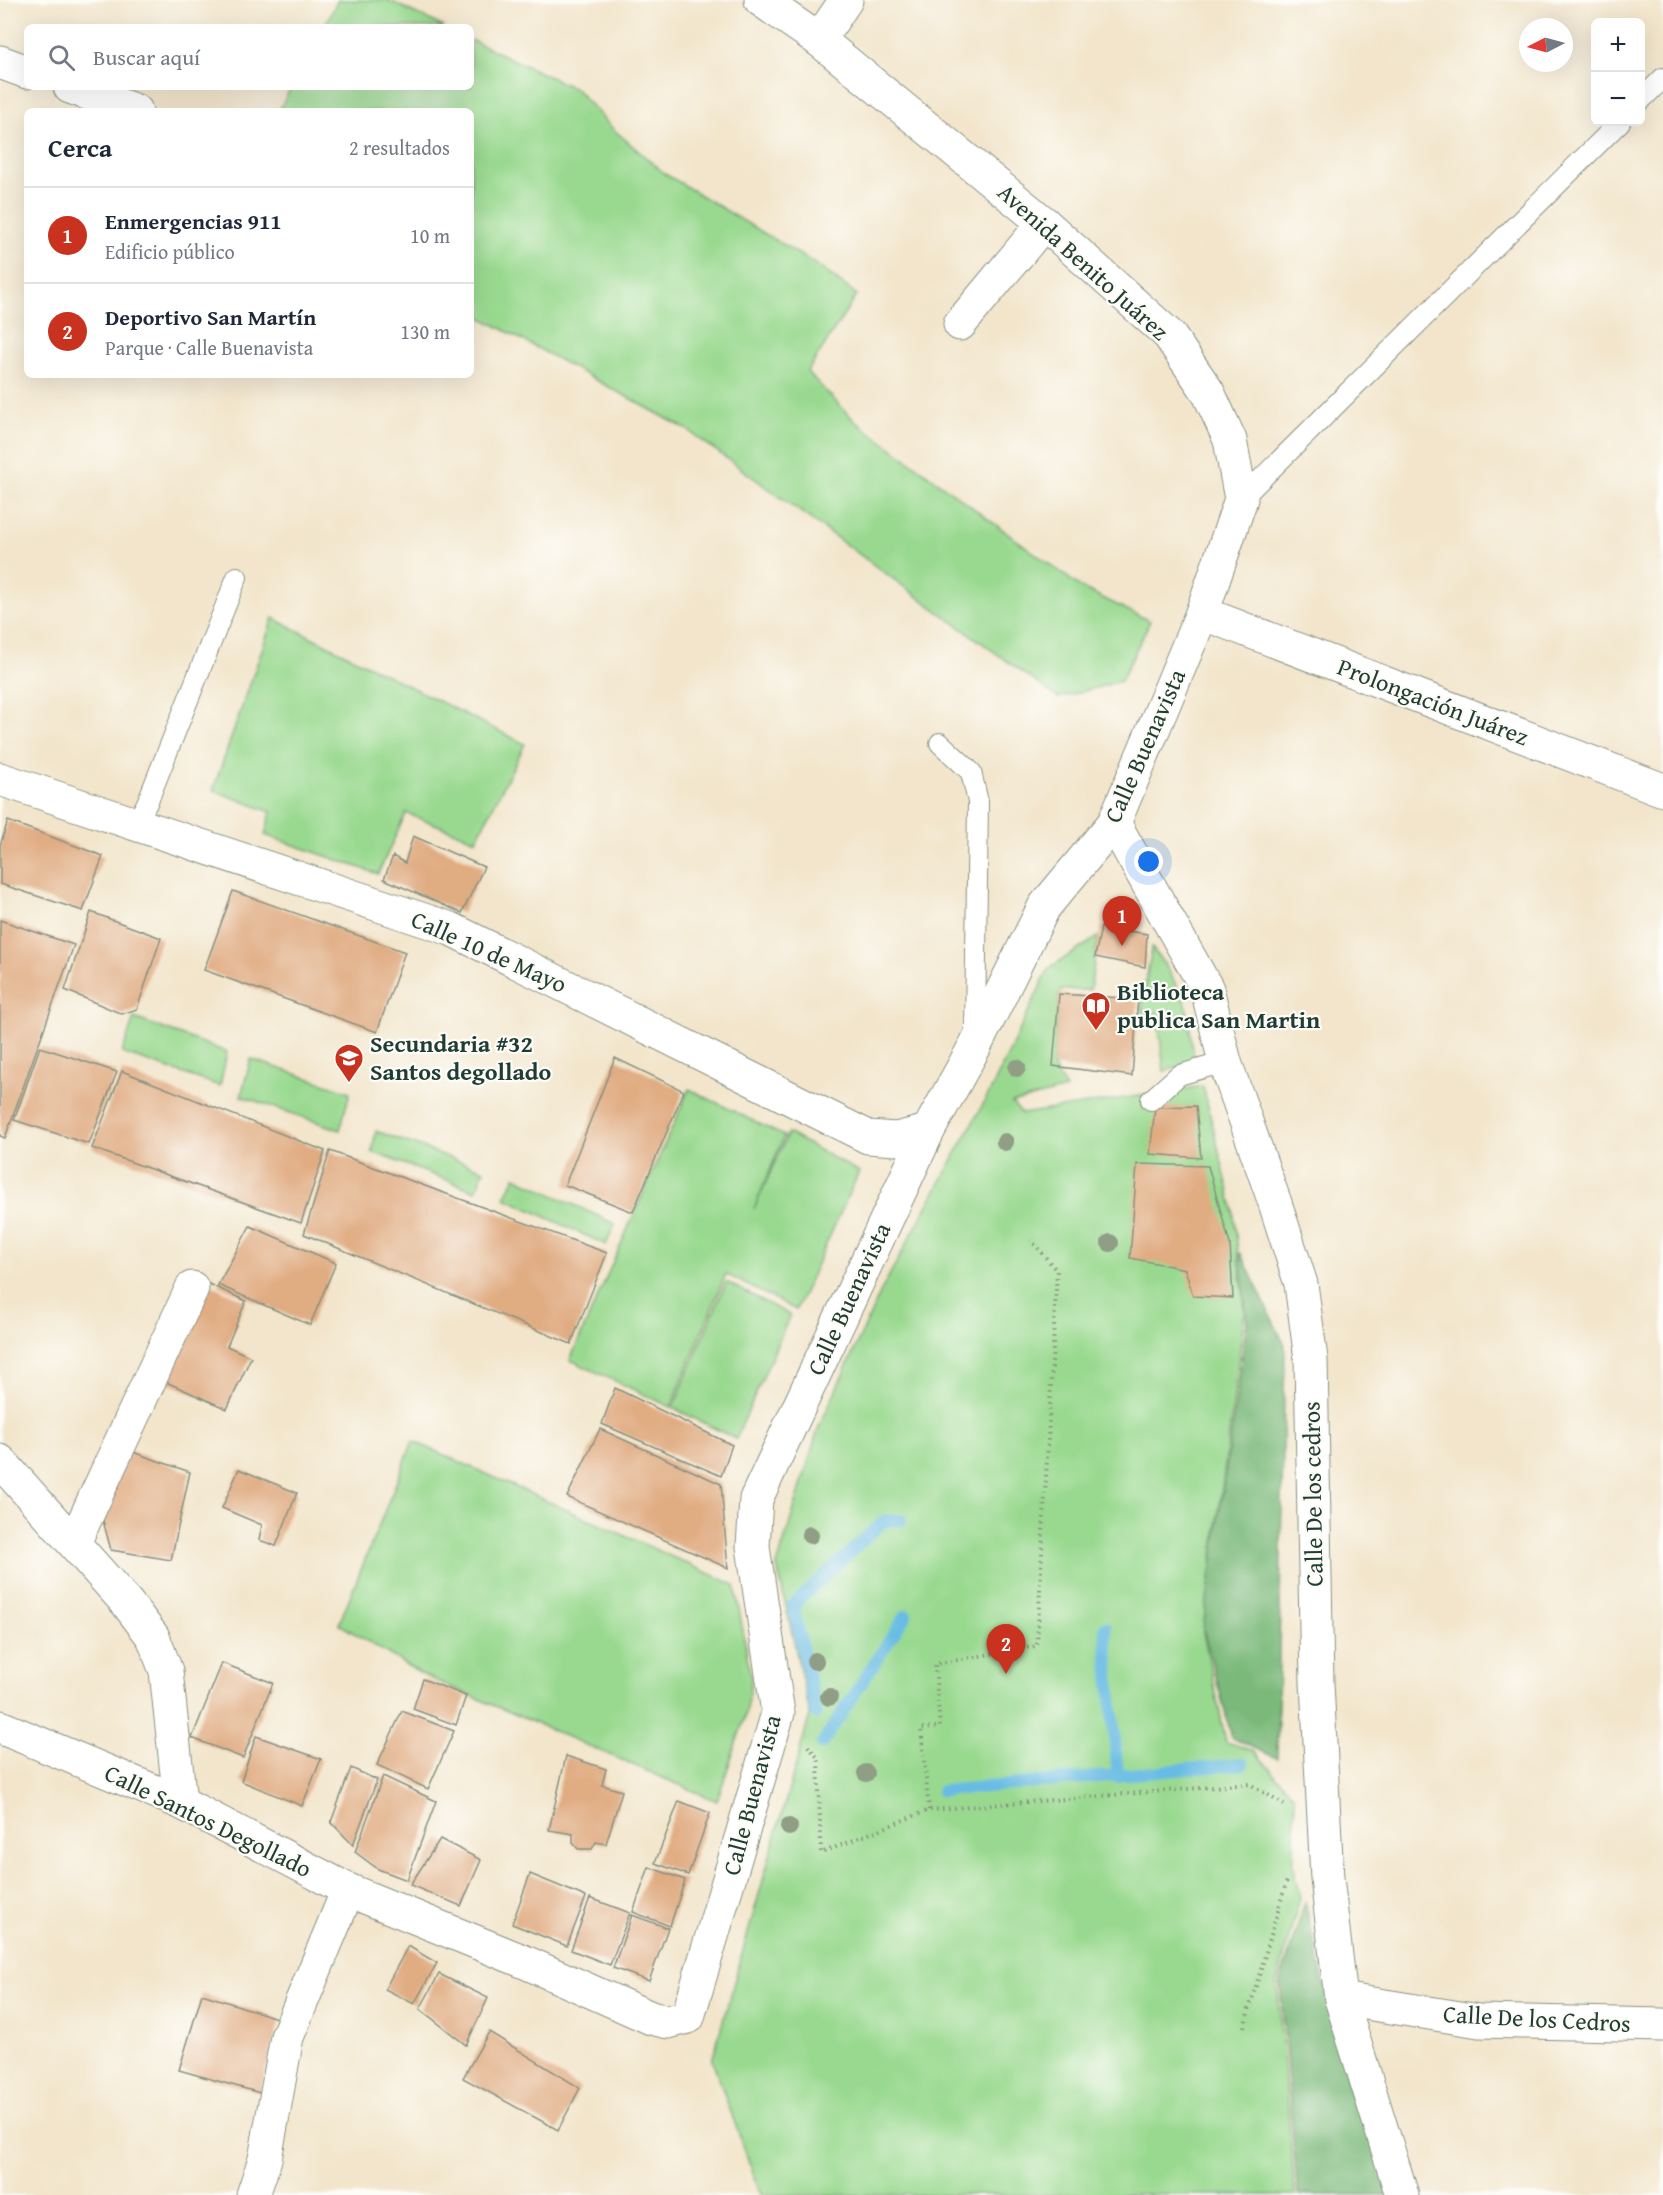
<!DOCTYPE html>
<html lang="es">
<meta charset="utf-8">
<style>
:root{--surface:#fff;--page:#f2f2f3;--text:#1f2937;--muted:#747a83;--line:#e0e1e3;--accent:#c8321e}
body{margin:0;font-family:"Gentium Book Plus",serif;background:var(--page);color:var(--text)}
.controls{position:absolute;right:18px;top:18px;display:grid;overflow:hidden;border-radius:9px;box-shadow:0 6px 24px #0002}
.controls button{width:54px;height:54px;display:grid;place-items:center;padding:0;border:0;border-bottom:2px solid var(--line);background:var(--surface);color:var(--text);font:30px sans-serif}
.compass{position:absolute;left:1519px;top:18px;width:54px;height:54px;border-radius:50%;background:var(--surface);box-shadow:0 6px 24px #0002;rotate:264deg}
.you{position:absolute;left:1149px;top:862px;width:21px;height:21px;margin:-15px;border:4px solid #fff;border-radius:50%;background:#1a73e8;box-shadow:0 0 0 9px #1a73e833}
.badge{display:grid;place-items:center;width:39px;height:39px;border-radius:50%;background:var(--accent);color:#fff;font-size:20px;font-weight:700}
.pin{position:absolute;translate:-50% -50px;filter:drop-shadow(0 2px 3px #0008)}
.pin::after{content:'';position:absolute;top:32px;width:21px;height:18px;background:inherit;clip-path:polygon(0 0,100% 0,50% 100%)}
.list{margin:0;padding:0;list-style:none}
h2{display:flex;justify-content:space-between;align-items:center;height:78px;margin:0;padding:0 24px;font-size:26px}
h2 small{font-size:20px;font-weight:400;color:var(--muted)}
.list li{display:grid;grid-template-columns:39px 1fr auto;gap:18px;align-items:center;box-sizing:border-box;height:96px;padding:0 24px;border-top:2px solid var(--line)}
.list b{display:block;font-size:22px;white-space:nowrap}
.list p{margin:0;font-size:20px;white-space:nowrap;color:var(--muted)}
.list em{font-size:20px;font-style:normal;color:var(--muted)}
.icon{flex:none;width:33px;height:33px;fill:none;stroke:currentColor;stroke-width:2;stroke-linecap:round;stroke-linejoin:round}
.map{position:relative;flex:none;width:1663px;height:2195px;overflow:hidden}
.search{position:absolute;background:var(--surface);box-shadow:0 6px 24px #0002;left:24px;top:24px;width:450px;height:66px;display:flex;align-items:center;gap:15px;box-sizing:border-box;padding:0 21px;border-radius:9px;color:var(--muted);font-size:22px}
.panel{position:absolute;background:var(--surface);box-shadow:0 6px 24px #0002;left:24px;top:108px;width:450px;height:270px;border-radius:9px}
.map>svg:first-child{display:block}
.green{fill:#99d98f;stroke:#5c8b62;stroke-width:1.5}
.forest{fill:#7ab97a;stroke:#4c7b57;stroke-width:1.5}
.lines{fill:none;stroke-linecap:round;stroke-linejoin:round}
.stream{stroke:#68bbe4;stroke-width:12}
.building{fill:#e0ac82}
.lane-casing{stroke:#889180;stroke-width:22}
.street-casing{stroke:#889180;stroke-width:35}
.path{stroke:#889180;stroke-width:4;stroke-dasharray:1.5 4.5;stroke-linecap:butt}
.lane{stroke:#fff;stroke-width:20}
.street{stroke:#fff;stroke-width:33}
.tree{fill:#8f9e85}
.labels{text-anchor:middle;stroke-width:4.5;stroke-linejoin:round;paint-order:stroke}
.street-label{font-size:24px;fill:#1f3d34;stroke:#fdfcf7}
.poi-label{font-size:24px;font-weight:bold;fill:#1f3d34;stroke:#fdfcf7;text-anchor:start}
</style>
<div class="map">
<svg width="1663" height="2195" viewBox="0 0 1663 2195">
<rect width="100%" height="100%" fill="#fdfcf7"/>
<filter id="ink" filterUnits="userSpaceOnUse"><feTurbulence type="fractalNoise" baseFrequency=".0167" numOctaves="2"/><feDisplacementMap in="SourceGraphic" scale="12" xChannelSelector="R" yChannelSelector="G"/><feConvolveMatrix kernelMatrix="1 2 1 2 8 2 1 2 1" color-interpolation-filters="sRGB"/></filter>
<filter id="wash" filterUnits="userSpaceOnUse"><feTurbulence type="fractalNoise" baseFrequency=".008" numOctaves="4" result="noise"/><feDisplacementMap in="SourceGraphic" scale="24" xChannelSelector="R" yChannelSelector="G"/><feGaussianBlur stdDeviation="1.35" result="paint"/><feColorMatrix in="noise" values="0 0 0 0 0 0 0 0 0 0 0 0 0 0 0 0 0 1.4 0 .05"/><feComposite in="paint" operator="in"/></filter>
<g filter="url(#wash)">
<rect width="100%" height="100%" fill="#f2e5cb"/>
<g class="green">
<path d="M338,0H388L444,27H324Z"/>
<path d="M471,40L576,89L613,129L665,174L814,263L857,295L807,372L855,421L1082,588L1150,621L1121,681L1058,698L686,429L471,312V111H279L291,87H471Z"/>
<path d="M273,618L525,744L476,840L406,813L378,874L265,835L271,812L213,790Z"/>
<path d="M1098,937L1090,990H1062L1059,994L1053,1066L1066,1089L1012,1103L1022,1114L1203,1086L1233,1208L1245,1311L1203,1633L1226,1742L1254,1751L1295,1797L1294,1856L1292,1865L1300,1898L1277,1981L1295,2195H761L712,2060L810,1715L777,1566L818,1429L884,1285L994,1084L1049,968Z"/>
<path d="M1152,948L1167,968L1186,1004L1195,1063L1164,1071L1157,1012L1147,1016L1141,1008Z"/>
<path d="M134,1018L227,1052L220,1086L122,1053Z"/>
<path d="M251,1059L350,1092L340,1130L241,1096Z"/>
<path d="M689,1089L784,1136L754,1209L788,1133L859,1172L796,1310L726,1274L671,1407L570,1360Z"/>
<path d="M376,1131L484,1170L476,1191L372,1152Z"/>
<path d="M515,1177L615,1224L606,1245L505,1198Z"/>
<path d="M726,1282L790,1315L736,1439L673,1408Z"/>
<path d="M413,1441L735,1585L751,1678L747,1710L717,1801L423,1675L339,1624Z"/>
</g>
<g class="forest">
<path d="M1240,1252L1285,1346L1277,1758L1232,1738L1203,1629L1247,1322Z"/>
<path d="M1305,1902L1342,2059L1394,2195H1298L1280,1981Z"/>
</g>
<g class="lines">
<g class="stream">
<path d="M1105,1627L1118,1777"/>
<path d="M816,1713L793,1605L884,1521L901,1520"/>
<path d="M822,1744L906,1615"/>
<path d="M942,1791L1243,1764"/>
</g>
</g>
<g id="blocks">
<g class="building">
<path d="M8,821L103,856L83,911L0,884V845Z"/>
<path d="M413,836L484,867L462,913L384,879L393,856L405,863Z"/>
<path d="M233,891L405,952L377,1032L204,970Z"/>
<path d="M91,912L161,938L137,1009L122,1014L65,990Z"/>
<path d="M0,920L74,945L5,1138L0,1136Z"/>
<path d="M1101,927L1147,934L1145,967L1095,957Z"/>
<path d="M1059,994L1138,999L1132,1076L1053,1066Z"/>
<path d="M40,1047L117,1072L89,1144L14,1120Z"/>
<path d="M615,1058L684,1091L633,1212L565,1185Z"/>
<path d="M122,1071L325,1151L301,1223L92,1148Z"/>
<path d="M1196,1106L1201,1158L1150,1154L1155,1107Z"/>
<path d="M330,1151L607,1253L571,1344L304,1234Z"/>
<path d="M1137,1164L1208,1166L1230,1244L1233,1298L1193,1296L1185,1269L1130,1258Z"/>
<path d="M250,1226L336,1263L310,1325L218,1285Z"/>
<path d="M209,1284L246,1301L227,1346L251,1357L227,1409L166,1382Z"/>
<path d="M615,1388L732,1445L721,1476L602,1424Z"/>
<path d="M600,1429L721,1484L728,1568L567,1497Z"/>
<path d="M130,1451L190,1472L171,1560L111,1550L101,1513Z"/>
<path d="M239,1469L297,1493L276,1546L259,1540L262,1525L222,1508Z"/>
<path d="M222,1663L273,1683L243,1758L192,1738Z"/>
<path d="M423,1679L466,1696L456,1725L413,1709Z"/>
<path d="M402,1711L454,1731L428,1789L377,1765Z"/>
<path d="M256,1736L321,1759L302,1806L241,1781Z"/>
<path d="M566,1756L606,1769L602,1785L622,1791L606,1844L596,1842L592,1849H578L573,1843V1834L549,1830Z"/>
<path d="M351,1768L377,1780L353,1845L331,1822Z"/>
<path d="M383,1776L436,1801L407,1880L378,1869L355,1852Z"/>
<path d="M679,1801L710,1813L688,1875L655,1863Z"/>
<path d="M440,1839L481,1860L461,1906L410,1885Z"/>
<path d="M649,1867L685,1880L670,1926L633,1912Z"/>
<path d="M530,1874L586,1897L567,1946L512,1924Z"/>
<path d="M590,1898L630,1913L610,1965L571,1950Z"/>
<path d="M632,1915L668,1928L649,1981L613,1968Z"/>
<path d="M408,1946L437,1963L414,2004L385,1989Z"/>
<path d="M439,1974L488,1998L466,2045L420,2009Z"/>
<path d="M202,1994L280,2019L260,2093L179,2070Z"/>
<path d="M489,2032L580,2088L558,2130L463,2078Z"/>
</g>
</g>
</g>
<g filter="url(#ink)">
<use href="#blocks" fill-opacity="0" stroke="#889180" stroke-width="1.5"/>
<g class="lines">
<g class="lane-casing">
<g id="lane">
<path d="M1640,101L1663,78"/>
<path d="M1241,499L1620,122"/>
<path d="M940,743L971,772L978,802L975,1032"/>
<path d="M136,823L147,803L237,577"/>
<path d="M1151,1100L1179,1075L1225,1062"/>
</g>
</g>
<g class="street-casing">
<g id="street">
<path d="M819,40L846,0"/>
<path d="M0,62L27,72"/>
<path d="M70,87L136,111"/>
<path d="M960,324L1044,223"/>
<path d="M1202,613L1663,790"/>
<path d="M0,779L451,929L868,1137L896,1139L928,1131"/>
<path d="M1114,823L1207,989L1225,1062L1275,1203L1301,1284L1311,1359L1317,1683L1327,1878L1341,1999L1402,2195"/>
<path d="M0,1461L127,1603L153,1637L166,1671L180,1802"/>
<path d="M74,1543L192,1288"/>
<path d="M0,1727L180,1802L348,1890L525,1962L651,2018L668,2022L688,2017L778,1713L753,1547L756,1499L928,1131L975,1046L1044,907L1114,823L1202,613L1241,499L1230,440L1208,392L1169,335L1044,223L819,40L761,0"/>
<path d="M1341,1999L1479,2021L1663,2025"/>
<path d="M253,2195L265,2159L287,2037L348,1890"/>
</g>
</g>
<g class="path">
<path d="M808,1746L818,1758L821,1853L929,1810L1250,1784L1284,1805"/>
<path d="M929,1810L921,1728L940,1727L935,1664L1037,1646L1057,1271L1031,1240"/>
<path d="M1244,2027L1287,1880"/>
</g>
<use href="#lane" class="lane"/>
<use href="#street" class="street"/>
</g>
<g class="tree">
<circle cx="1017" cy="1068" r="9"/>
<circle cx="1005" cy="1142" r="9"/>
<circle cx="1110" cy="1243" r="9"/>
<circle cx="810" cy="1535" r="9"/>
<circle cx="815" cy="1661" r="9"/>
<circle cx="829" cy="1697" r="9"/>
<circle cx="866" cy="1773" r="9"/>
<circle cx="789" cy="1827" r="9"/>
</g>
</g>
<defs>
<g id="library-pin" transform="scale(1.5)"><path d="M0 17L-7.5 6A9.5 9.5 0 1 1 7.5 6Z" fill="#c8321e" stroke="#fdfcf7"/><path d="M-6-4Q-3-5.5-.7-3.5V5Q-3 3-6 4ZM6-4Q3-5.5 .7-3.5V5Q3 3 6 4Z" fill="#fff"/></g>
<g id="school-pin" transform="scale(1.5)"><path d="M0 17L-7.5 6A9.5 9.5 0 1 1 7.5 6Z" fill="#c8321e" stroke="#fdfcf7"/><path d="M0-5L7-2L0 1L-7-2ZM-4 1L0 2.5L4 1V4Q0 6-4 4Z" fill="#fff"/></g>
</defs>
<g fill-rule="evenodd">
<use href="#library-pin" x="1096" y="1006"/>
<use href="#school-pin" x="349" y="1058"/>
</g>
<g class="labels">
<g class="street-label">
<text transform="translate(1083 262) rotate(42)" y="8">Avenida Benito Juárez</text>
<text transform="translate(1433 702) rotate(21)" y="8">Prolongación Juárez</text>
<text transform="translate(1145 746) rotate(-66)" y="8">Calle Buenavista</text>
<text transform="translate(489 952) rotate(24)" y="8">Calle 10 de Mayo</text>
<text transform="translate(849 1299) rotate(-65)" y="8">Calle Buenavista</text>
<text transform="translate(1313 1494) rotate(-91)" y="8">Calle De los cedros</text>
<text transform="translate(752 1795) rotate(-75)" y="8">Calle Buenavista</text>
<text transform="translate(208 1821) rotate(26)" y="8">Calle Santos Degollado</text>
<text transform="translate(1537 2019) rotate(3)" y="8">Calle De los Cedros</text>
</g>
<g class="poi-label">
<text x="1117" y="1000">Biblioteca<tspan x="1117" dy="28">publica San Martin</tspan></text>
<text x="370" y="1052">Secundaria #32<tspan x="370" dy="28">Santos degollado</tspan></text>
</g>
</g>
</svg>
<div class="controls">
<button>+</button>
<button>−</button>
</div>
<svg class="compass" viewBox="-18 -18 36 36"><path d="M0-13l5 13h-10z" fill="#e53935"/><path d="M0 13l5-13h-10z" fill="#747a83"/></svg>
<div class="you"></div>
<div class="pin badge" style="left:1122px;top:946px">1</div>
<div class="pin badge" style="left:1006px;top:1674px">2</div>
<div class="search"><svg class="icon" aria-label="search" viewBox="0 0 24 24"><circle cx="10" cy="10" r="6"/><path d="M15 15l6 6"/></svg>Buscar aquí</div>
<section class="panel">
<h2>Cerca<small>2 resultados</small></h2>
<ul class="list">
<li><span class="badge">1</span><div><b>Enmergencias 911</b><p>Edificio público</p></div><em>10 m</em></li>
<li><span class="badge">2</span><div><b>Deportivo San Martín</b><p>Parque · Calle Buenavista</p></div><em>130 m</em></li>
</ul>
</section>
</div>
